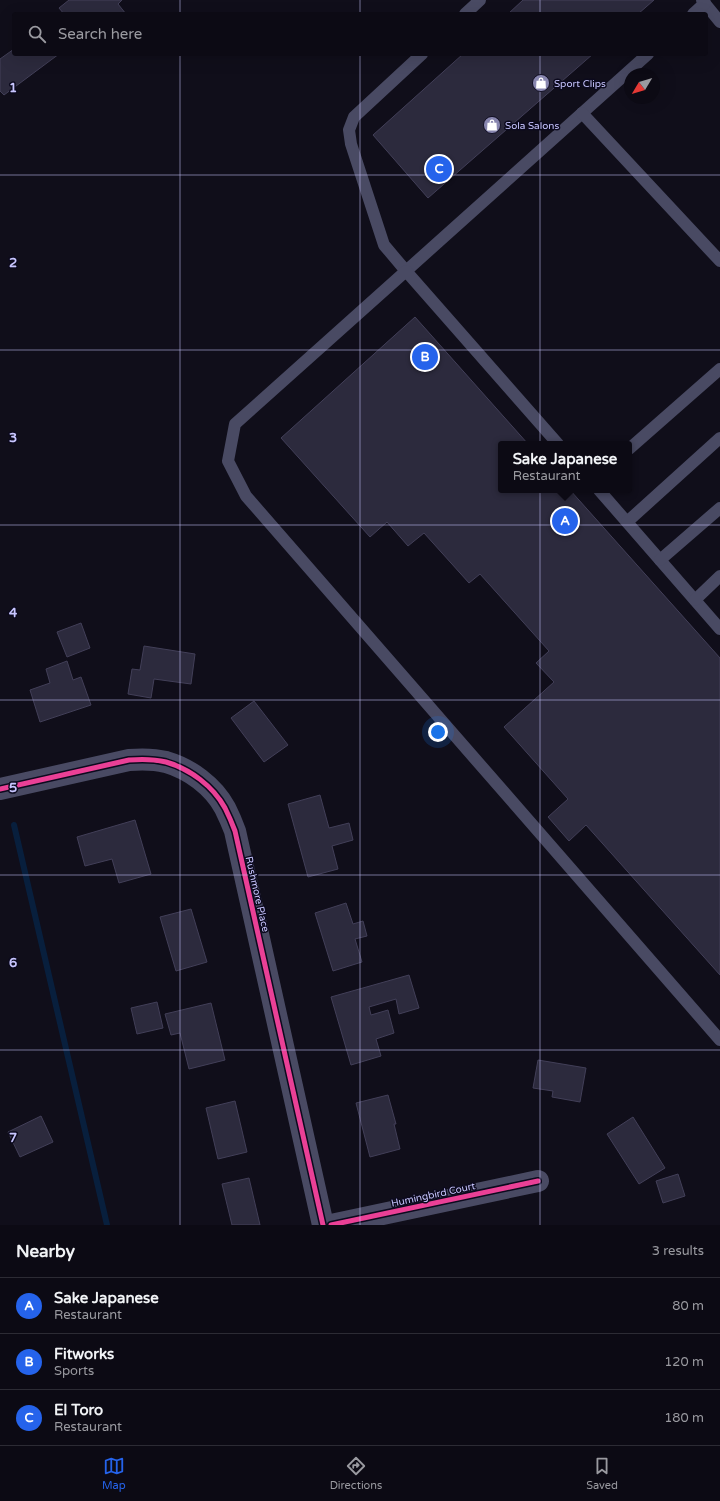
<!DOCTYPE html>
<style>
:root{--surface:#0c0a14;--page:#1a1822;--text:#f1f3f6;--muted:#9a9aa0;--line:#2c2b34;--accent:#2563eb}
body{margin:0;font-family:"Varela Round",sans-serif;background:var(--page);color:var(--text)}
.compass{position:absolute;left:624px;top:68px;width:36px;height:36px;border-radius:50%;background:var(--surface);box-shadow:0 4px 16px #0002;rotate:232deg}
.you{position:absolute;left:438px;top:732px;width:14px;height:14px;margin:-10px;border:3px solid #fff;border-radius:50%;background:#1a73e8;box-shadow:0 0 0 6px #1a73e833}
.badge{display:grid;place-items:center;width:26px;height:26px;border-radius:50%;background:var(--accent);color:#fff;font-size:13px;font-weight:700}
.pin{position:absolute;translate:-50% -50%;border:2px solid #fff;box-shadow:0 1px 4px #0006}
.popup{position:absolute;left:498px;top:441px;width:134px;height:52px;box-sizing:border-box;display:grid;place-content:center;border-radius:4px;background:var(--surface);filter:drop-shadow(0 1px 3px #0005);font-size:13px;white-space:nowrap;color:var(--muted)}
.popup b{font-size:15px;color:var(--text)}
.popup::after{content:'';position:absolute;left:50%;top:100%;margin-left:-8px;border:8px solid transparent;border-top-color:var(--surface)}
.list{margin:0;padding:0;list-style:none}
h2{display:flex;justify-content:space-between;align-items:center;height:52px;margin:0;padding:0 16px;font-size:17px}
h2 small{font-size:13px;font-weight:400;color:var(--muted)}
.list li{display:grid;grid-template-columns:26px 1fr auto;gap:12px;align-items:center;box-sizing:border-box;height:56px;padding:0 16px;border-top:1px solid var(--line)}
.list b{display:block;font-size:15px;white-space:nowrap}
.list p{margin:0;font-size:13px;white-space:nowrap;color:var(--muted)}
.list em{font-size:13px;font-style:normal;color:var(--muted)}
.icon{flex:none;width:22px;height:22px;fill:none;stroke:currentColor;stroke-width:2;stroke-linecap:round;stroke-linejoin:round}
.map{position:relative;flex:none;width:720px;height:1225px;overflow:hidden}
.search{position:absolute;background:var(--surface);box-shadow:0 4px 16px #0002;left:12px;right:12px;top:12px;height:44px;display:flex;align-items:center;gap:10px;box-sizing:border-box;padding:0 14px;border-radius:4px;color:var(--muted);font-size:15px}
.sheet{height:220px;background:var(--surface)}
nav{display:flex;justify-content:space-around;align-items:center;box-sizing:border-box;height:56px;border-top:1px solid var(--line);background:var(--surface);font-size:11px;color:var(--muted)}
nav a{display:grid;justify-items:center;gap:2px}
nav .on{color:var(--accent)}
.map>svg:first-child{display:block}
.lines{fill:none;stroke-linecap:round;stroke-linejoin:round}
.stream{stroke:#081f3d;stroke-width:6}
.building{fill:#2c2a3d;stroke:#423f58}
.service{stroke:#494a63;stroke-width:12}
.minor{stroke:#494a63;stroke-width:22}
.cycleway-casing{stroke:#0c0a1e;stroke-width:8}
.cycleway{stroke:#ea4096;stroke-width:5}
.grid{fill:none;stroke:#c8c6ff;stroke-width:1;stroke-opacity:0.55}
.labels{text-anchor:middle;stroke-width:3;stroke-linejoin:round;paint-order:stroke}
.poi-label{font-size:10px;fill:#c8c6ff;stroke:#0c0a1e;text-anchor:start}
.street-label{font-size:10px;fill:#c8c6ff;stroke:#0c0a1e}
.grid-label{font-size:13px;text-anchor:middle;font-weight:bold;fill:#c8c6ff;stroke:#0c0a1e;stroke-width:3;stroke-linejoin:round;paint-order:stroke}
</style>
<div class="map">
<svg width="720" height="1225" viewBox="0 0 720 1225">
<rect width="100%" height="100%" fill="#100e1a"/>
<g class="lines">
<path class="stream" d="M14,825L107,1225"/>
</g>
<g class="building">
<path d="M69,0H122L118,4L126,14H64L59,8Z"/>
<path d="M523,0H654L638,14H508Z"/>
<path d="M14,49V54H59L4,95L0,91V59Z"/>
<path d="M463,54H593L428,198L373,135Z"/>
<path d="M415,317L528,444H501V490H570L720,658V975L586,825L569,841L548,817L568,799L504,727L554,682L536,663L549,651L480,574L469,583L424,533L408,546L387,522L370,537L281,438Z"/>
<path d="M81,623L90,648L67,657L57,632Z"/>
<path d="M144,646L195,654L191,684L154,679L151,698L128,694L132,669L140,670Z"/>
<path d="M67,661L73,680L81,677L91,705L40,722L30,690L50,683L46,669Z"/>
<path d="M254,701L288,745L264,762L231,718Z"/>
<path d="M320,795L329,828L349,823L353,840L332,846L338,869L308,877L288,804Z"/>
<path d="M135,820L151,874L119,883L112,859L85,866L77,837Z"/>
<path d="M346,903L353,924L363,921L367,936L355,939L362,962L333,971L315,913Z"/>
<path d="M191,909L207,962L176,971L160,917Z"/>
<path d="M409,975L419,1008L399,1014L396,999L369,1007L371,1015L388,1010L394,1033L376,1039L381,1056L351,1065L331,997Z"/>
<path d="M157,1002L163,1028L137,1034L131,1008Z"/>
<path d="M211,1003L225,1060L189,1069L180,1033L171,1035L165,1014Z"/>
<path d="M538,1060L586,1068L580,1102L552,1097L553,1091L533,1088Z"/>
<path d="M388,1095L396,1124H394L400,1149L370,1157L356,1103Z"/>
<path d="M235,1101L247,1152L218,1159L206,1108Z"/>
<path d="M41,1116L53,1142L20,1157L8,1132Z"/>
<path d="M633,1117L665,1168L639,1184L607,1134Z"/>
<path d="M678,1174L685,1196L663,1203L656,1181Z"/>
<path d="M249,1178L260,1225H232L222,1184Z"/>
</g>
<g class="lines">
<g class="service">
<path d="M702,0L720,22"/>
<path d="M465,14L480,0"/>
<path d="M693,14L705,3"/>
<path d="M422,54L354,117L349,130L351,144L384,245L406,271L648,54"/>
<path d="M582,113L720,261"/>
<path d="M558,444L406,271L235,424L228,461L246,496L720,1040"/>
<path d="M629,449L720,369"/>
<path d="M599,490L720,629"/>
<path d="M627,522L720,438"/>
<path d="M660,560L720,508"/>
<path d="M695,600L720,576"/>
</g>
<g class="minor">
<path d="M0,789L129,760C141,759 154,759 166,762C190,769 213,786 225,808C229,816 232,823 235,831L323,1225"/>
<path d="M331,1225L538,1181"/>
</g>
<g class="cycleway-casing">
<g id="cycleway">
<path d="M0,789L129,760C141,759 154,759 166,762C190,769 213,786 225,808C229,816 232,823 235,831L323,1225"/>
<path d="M331,1225L538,1181"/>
</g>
</g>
<use href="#cycleway" class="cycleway"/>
</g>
<path class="grid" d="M180,0V14M360,0V14M540,0V14M180,54V1225M360,54V1225M540,54V1225M0,175H720M0,350H720M0,525H720M0,700H720M0,875H720M0,1050H720"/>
<defs>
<g id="shop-disc" transform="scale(0.9)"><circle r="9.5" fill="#8886af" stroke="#0c0a1e"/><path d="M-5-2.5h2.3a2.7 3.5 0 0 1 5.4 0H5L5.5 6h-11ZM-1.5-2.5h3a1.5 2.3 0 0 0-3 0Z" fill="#fff"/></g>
</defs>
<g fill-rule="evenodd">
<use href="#shop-disc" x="541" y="83"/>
<use href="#shop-disc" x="492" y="125"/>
</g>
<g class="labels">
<g class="poi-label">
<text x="554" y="87">Sport Clips</text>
<text x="505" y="129">Sola Salons</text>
</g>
<g class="street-label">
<text transform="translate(258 894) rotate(77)" y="4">Rushmore Place</text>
<text transform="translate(433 1194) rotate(-12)" y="4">Humingbird Court</text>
</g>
</g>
<g class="grid-label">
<text x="13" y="92">1</text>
<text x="13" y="267">2</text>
<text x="13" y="442">3</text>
<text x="13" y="617">4</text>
<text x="13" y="792">5</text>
<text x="13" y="967">6</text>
<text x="13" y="1142">7</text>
</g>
</svg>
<svg class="compass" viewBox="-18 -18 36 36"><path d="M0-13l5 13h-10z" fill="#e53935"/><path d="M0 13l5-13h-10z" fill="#9a9aa0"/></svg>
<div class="you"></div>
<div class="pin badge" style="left:565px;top:521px">A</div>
<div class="popup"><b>Sake Japanese</b>Restaurant</div>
<div class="pin badge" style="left:425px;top:357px">B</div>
<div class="pin badge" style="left:439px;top:169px">C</div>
<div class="search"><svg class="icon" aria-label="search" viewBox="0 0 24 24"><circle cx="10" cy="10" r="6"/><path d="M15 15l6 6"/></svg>Search here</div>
</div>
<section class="sheet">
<h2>Nearby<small>3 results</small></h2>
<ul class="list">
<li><span class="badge">A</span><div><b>Sake Japanese</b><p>Restaurant</p></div><em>80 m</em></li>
<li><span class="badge">B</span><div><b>Fitworks</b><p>Sports</p></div><em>120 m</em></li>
<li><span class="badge">C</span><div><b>El Toro</b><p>Restaurant</p></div><em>180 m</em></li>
</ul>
</section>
<nav>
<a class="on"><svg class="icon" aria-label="map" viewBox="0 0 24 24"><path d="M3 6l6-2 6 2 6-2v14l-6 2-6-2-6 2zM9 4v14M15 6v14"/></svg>Map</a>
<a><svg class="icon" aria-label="directions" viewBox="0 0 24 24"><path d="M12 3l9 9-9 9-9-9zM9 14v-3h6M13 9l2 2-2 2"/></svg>Directions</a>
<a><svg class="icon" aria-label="saved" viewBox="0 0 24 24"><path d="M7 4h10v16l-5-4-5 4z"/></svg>Saved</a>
</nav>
